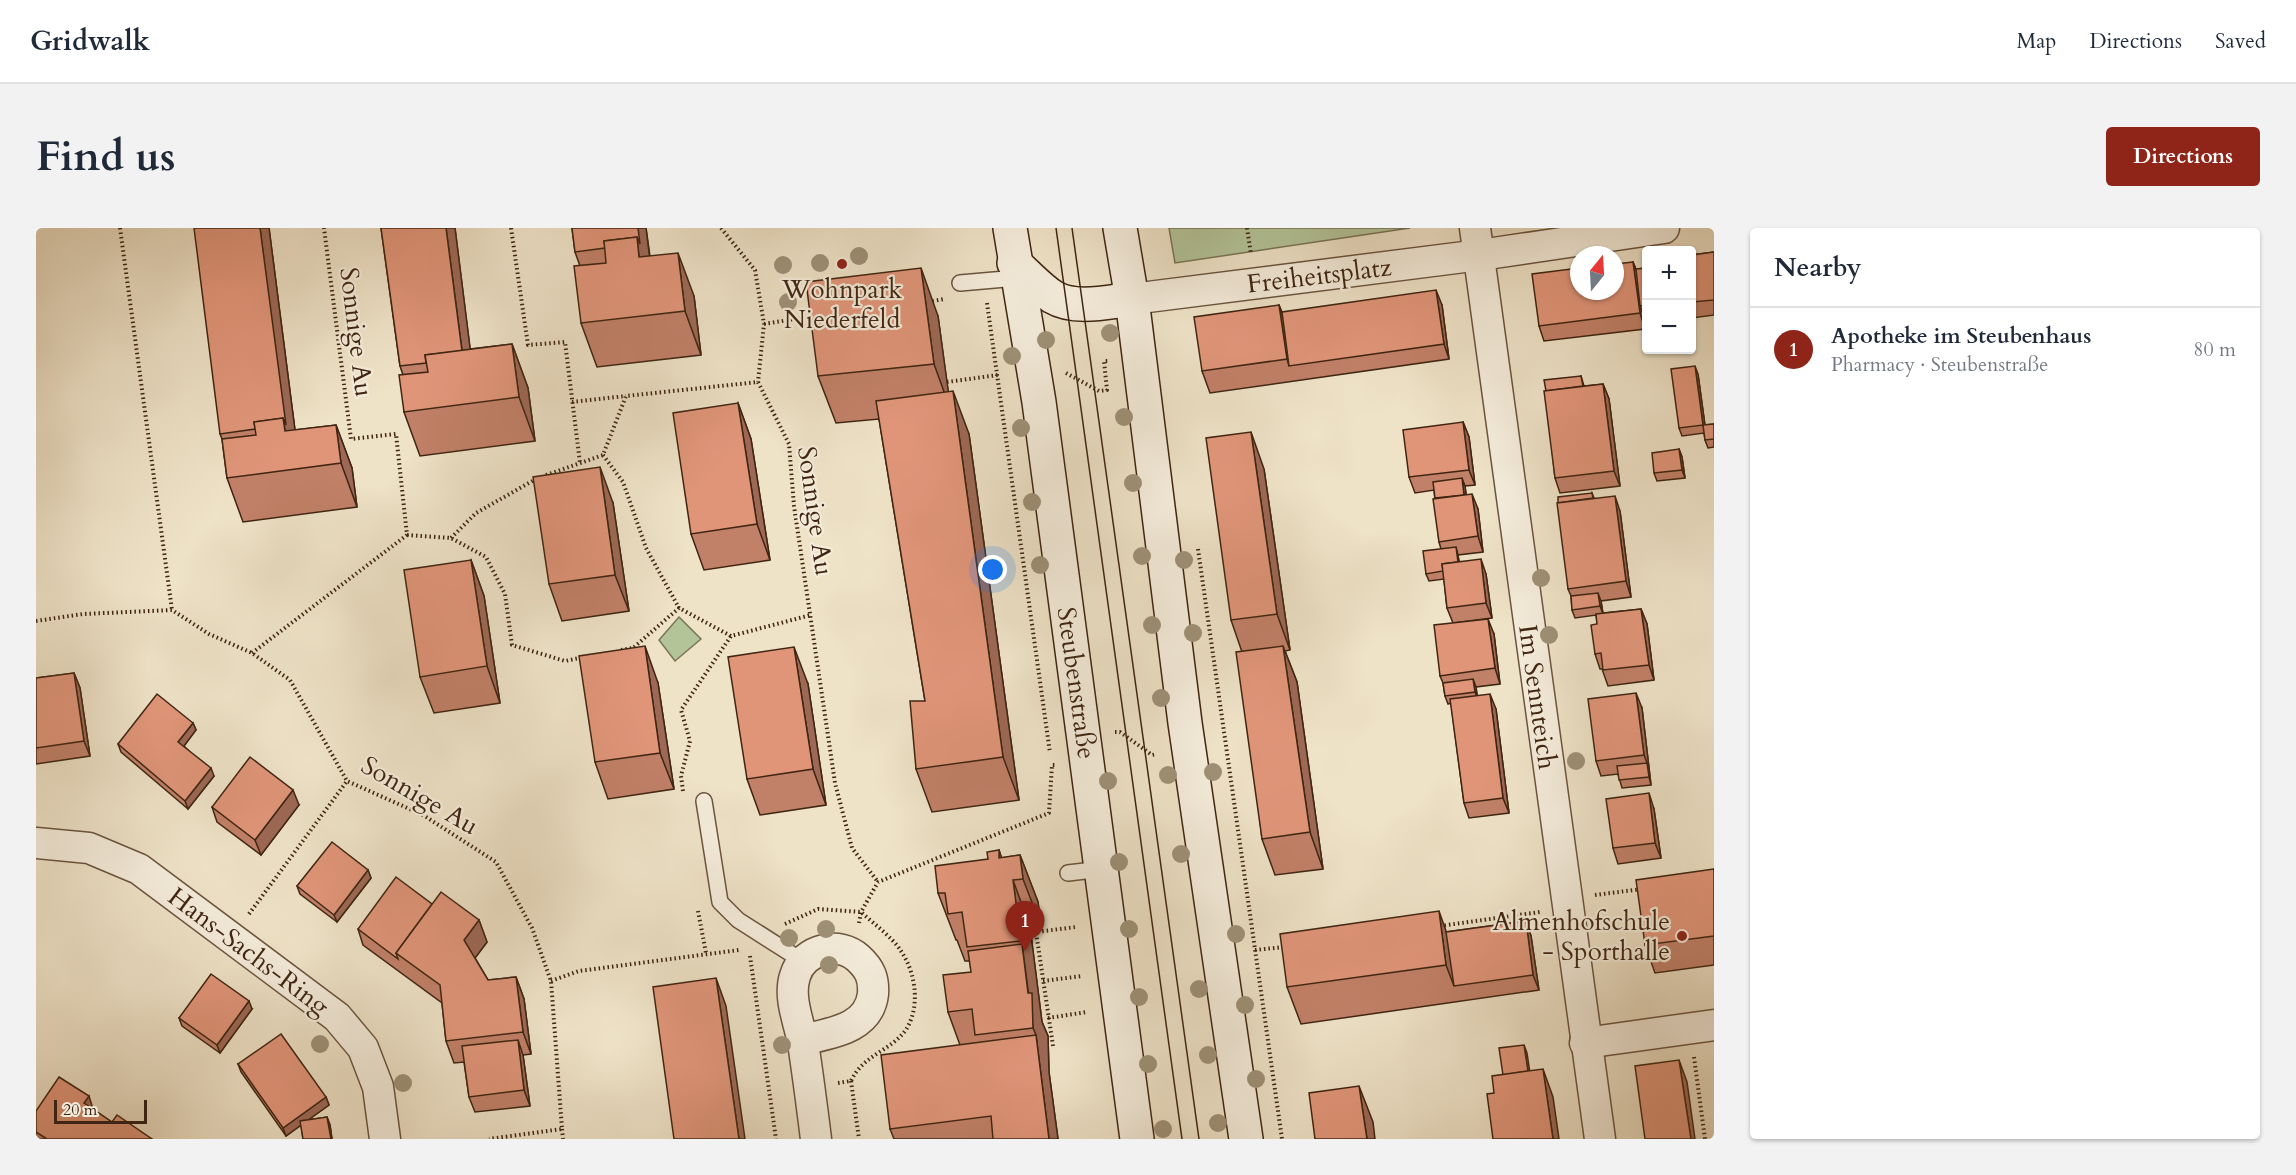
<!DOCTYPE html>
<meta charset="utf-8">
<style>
:root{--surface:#fff;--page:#f2f2f3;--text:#1f2937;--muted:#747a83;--line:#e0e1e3;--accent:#8f2418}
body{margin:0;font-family:Cardo,serif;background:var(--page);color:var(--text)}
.controls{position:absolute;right:18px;top:18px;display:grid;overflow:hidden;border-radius:6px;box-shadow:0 2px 4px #0004}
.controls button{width:54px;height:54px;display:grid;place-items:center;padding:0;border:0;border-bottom:2px solid var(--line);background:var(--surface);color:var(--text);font:30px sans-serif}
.compass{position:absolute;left:1534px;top:18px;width:54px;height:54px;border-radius:50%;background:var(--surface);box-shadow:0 2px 4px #0004;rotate:18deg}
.scale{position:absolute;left:18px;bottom:15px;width:93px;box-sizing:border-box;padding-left:6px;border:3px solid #3f2512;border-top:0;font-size:16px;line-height:21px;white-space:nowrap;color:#3f2512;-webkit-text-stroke:4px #f4ecdb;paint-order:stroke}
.you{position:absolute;left:957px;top:342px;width:21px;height:21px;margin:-15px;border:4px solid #fff;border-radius:50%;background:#1a73e8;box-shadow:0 0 0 9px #1a73e833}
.badge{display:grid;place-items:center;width:39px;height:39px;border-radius:50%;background:var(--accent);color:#fff;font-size:20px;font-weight:700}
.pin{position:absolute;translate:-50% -50px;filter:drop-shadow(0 2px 3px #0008)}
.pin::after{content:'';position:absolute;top:32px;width:21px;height:18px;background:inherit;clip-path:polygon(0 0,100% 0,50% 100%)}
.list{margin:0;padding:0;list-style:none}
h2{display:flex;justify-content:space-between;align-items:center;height:78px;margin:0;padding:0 24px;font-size:26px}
h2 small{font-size:20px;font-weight:400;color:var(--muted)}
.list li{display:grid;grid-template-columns:39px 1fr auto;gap:18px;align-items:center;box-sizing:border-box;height:84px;padding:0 24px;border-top:2px solid var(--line)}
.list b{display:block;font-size:22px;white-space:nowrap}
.list p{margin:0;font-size:20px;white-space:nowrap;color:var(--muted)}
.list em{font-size:20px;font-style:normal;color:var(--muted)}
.map{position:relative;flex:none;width:1678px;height:911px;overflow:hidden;border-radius:6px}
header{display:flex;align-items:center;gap:36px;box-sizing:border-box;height:84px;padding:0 30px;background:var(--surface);border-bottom:2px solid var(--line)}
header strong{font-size:28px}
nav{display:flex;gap:33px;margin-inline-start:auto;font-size:21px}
.intro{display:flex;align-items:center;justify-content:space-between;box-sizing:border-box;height:144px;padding:0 36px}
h1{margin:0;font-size:42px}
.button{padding:15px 27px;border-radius:6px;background:var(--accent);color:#fff;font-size:21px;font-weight:700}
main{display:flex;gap:36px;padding:0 36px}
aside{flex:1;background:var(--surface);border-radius:6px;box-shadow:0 2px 4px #0004}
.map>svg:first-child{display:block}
.green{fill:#b3c499;stroke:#797456;stroke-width:1.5}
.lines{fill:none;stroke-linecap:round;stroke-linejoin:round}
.lane-casing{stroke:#6b543f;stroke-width:18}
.street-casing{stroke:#6b543f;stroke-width:33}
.secondary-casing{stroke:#3f2512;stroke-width:36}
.path{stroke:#3f2512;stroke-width:4;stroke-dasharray:1.5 3;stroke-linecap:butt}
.lane{stroke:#f4ecdb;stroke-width:15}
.street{stroke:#f4ecdb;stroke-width:30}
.secondary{stroke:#f4ecdb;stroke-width:33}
.tram{stroke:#3f2512;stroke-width:1.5}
.tree{fill:#9e9076}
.wall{fill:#c18068;stroke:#3f2512;stroke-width:1.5}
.shaded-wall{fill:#9d6855;stroke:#3f2512;stroke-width:1.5}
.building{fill:#e09579;stroke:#3f2512;stroke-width:1.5}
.poi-dot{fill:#8f2418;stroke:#f4ecdb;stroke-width:2}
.labels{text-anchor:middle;stroke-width:4.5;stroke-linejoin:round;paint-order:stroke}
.street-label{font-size:26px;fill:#3f2512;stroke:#f4ecdb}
.poi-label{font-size:26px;fill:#3f2512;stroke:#f4ecdb}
</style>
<header>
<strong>Gridwalk</strong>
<nav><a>Map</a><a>Directions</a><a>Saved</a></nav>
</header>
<div class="intro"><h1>Find us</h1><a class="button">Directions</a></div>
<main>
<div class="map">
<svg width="1678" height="911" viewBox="0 0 1678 911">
<rect width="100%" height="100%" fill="#eee2c7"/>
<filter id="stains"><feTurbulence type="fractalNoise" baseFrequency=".00333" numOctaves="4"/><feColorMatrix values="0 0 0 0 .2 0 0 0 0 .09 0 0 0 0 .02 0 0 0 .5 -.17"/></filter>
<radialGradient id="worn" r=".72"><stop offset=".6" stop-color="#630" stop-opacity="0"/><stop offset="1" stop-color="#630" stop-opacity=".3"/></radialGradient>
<g class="green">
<path d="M1133,0H1374L1139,35Z"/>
<path d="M643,389L665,411L639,433L623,412Z"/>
</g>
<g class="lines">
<g class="lane-casing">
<g id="lane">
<path d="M924,55L981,50"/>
<path d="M668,573L684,674L702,692L768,734"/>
<path d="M1032,645L1066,641"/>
</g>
</g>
<g class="street-casing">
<g id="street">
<path d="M1439,0L1564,911"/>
<path d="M1096,71L1444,27L1628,0"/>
<path d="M0,615L53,620L103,641L301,789L327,820L342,859L349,911"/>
<path d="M766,812C795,805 833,801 837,766C838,750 834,741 822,730C813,722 800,719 788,722C775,725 763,734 759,748C752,769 763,794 767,815C772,847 776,879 780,911"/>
<path d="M1549,815L1678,797"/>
</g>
</g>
<g class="secondary-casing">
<g id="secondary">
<path d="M974,0L1003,174L1101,911"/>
<path d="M1084,0L1096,71L1149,495L1210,911"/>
<path d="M978,35C991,46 1003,60 1017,69C1039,82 1071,74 1096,71"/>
</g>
</g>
<g class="path">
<path d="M84,0L136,382"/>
<path d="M475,0L492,117L529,114L544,235"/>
<path d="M685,0L719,42L728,96L722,154"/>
<path d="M1211,0L1215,26"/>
<path d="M892,74L908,71"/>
<path d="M951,75L1014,525"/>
<path d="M728,96L777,88"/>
<path d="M1030,145L1063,163L1071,162L1068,133H1072"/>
<path d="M911,154L962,147"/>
<path d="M536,174L590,168"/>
<path d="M567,227L587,254L610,320L643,380"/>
<path d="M510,247L567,227L590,168L722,154L753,216L758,278L799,555L816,620L842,654"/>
<path d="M371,307L415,310L450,329L469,366L476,417L529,433L548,429"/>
<path d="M415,310L440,285L500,251"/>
<path d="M1162,321L1246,911"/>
<path d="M0,393L47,386L136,382L173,406L216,425L254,452L311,553L387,587L460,634L496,700L515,753L526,901L453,911"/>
<path d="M585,422L597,420L643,380L695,408L775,387"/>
<path d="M216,425L371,307L360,206L315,211L288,0"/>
<path d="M1079,504H1084L1116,527L1121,526"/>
<path d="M647,563L645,548L654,513L645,482L695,408"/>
<path d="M1559,667L1606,661"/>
<path d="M662,683L670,725"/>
<path d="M213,686L311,553"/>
<path d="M823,695L825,684L842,654L1013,585L1016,537H1019"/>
<path d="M749,696L782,681L825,684C838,696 856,709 865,723C880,745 885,780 869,803C854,823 827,827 815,853L802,855"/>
<path d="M1404,698L1504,684"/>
<path d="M1219,722L1248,719"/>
<path d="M714,728L740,911"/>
<path d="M515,753L543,743L703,722"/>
<path d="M1007,753L1046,748"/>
<path d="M1012,790L1051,784"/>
<path d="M1017,818L1000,704L1040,699"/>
<path d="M1658,829L1669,911"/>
<path d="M815,853L823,911"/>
<path d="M526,901L527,911"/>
</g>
<use href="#lane" class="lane"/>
<use href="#street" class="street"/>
<use href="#secondary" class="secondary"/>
<g class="tram">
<path d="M1020,0L1146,911"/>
<path d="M1036,0L1163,911"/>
</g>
</g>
<g class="tree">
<circle cx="823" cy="28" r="9"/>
<circle cx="784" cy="35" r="9"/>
<circle cx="747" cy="37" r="9"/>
<circle cx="752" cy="74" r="9"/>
<circle cx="1074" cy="105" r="9"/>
<circle cx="1010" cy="112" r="9"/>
<circle cx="976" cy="128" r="9"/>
<circle cx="1088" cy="189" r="9"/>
<circle cx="985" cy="200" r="9"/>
<circle cx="1097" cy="255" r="9"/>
<circle cx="996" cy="274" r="9"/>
<circle cx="1106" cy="328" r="9"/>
<circle cx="1148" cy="332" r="9"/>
<circle cx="1004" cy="337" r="9"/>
<circle cx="1505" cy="350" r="9"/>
<circle cx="1116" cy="397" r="9"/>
<circle cx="1157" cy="405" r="9"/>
<circle cx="1513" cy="407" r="9"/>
<circle cx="1125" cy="470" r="9"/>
<circle cx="1540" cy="533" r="9"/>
<circle cx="1177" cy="544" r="9"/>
<circle cx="1132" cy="547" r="9"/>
<circle cx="1072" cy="553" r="9"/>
<circle cx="1145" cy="626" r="9"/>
<circle cx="1083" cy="634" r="9"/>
<circle cx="790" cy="701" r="9"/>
<circle cx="1093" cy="701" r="9"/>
<circle cx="1200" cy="706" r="9"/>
<circle cx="753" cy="710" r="9"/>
<circle cx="793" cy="737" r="9"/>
<circle cx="1163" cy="761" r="9"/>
<circle cx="1103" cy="769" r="9"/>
<circle cx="1209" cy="777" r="9"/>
<circle cx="284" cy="816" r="9"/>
<circle cx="746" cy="817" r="9"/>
<circle cx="1172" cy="827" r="9"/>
<circle cx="1112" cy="836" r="9"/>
<circle cx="1220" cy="851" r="9"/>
<circle cx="367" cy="855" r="9"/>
<circle cx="1182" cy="895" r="9"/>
<circle cx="1127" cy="901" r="9"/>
</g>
<g class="wall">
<path d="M233,0L259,202L300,197L316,240L321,279L207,294L191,250L186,211L184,206Z"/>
<path d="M345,0H419L434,121L476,116L492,160L499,213L384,228L368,184L367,147L364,138Z"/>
<path d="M536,0H610L614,28L658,68L665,127L561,139L545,95L544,38L539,24Z"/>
<path d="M1678,24V87L1656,90V27Z"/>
<path d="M1597,34L1600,41L1611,40V85L1607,86L1609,101L1508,113L1503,98Z"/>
<path d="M1243,77L1246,84L1406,77L1413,131L1174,165L1166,143Z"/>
<path d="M902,88L912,163L933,206L983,572L896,584L880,541L889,473L843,191L800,195L782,148Z"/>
<path d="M1662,146L1669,197L1678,196V219L1672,220L1669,212L1668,205L1646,208L1643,200Z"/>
<path d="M1545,148L1548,158L1567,156L1573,171L1584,258L1524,265L1519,250L1510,163Z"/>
<path d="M702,175L715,211L734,332L668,342L655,306Z"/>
<path d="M1427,194L1433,209L1439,257L1429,258L1430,266L1442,281L1447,324L1422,327L1423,333L1450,346L1456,390L1417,395L1411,380L1408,351L1393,353L1390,346L1405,321L1403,314L1398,262L1379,265L1373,249Z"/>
<path d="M1643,221L1646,229L1649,250L1621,253L1618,245Z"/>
<path d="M1228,241L1254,422L1249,423L1261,454L1287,641L1239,647L1226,611L1206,424L1195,392Z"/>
<path d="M1556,265L1558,270L1584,283L1595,369L1565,373L1567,385L1605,381L1611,396L1618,452L1572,458L1566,441H1564L1559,426L1561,396L1560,387L1539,390L1536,382L1535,368L1532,361Z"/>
<path d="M577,275L593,383L526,393L513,356Z"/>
<path d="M435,332L448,368L464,475L398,485L384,449Z"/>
<path d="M1458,406L1464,456L1440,459L1441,468L1460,481L1473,585L1433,590L1428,575L1415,475L1412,476L1409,468L1407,455L1404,448Z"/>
<path d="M38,445L44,460L54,528L0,536V450Z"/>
<path d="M622,455L638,561L572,571L559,534Z"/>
<path d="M772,456L790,577L724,587L711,551Z"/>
<path d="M1606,480L1615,557L1586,560L1582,546L1565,548L1560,533Z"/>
<path d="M157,495L160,502L148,518L178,548L152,581L85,524L82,516Z"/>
<path d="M263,577L225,627L181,594L176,579Z"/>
<path d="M1618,581L1625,630L1582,636L1577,620Z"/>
<path d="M963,622L965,630L984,627L1002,674L1005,698L994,699L1006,794L1012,808L1013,844L1022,911H858L854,901L924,817L912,784L935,744L934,733H929L921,712H920L902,665L952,631Z"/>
<path d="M1678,641V737L1619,745L1609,717Z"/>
<path d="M332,642L335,650L301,694L264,666L261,658Z"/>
<path d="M396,676L443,692L451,714L439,730L452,752L480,749L488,771L495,826L487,827L494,878L439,884L433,869L428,834L418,835L410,813L406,775L327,717L322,701Z"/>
<path d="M1490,693L1495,708L1503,762L1265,796L1251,759L1410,704Z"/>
<path d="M216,781L184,825L146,798L143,790Z"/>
<path d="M202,836L290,869L293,877L272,892L291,889L294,897L296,911H267L265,897L250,908L205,844Z"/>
<path d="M57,881L76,894L116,911H0V883Z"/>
</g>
<g class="shaded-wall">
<path d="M224,0H233L264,241L249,203Z"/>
<path d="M410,0H419L440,167L427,130Z"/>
<path d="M602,0H610L619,73L603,29L601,9Z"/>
<path d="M642,25L658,68L665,127L649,83Z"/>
<path d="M1597,34L1603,49L1604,78L1607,86L1609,101L1604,85Z"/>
<path d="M885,40L902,88L915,183L898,136Z"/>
<path d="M1400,62L1406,77L1413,131L1408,116Z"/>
<path d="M1243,77L1251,99L1253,138L1251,131Z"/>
<path d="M476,116L492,160L499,213L483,169Z"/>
<path d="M1659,138L1662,146L1670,205L1667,197Z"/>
<path d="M1567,156L1573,171L1584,258L1578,243Z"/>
<path d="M917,163L933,206L983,572L967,529Z"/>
<path d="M702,175L715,211L734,332L721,296Z"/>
<path d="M1427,194L1433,209L1439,257L1433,242Z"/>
<path d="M300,197L316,240L321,279L305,235Z"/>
<path d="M1215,204L1228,241L1254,422L1241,386Z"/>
<path d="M1643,221L1646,229L1649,250L1646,242Z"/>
<path d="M564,239L577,275L593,383L579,347Z"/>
<path d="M1426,250L1429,258L1432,282L1429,274Z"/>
<path d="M1436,266L1442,281L1447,324L1442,308Z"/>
<path d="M1579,268L1584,283L1595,369L1590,353Z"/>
<path d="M1420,319L1422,327L1425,349L1423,341Z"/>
<path d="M1445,331L1450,346L1456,390L1450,375Z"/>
<path d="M435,332L448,368L464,475L451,438Z"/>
<path d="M1562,365L1565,373L1567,386L1564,378Z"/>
<path d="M1605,381L1611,396L1618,452L1613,437Z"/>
<path d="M1452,391L1458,406L1464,456L1459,440Z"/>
<path d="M609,418L622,455L638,561L624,525Z"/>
<path d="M1247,418L1261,454L1287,641L1274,604Z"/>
<path d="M758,419L772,456L790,577L777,541Z"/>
<path d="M38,445L44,460L54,528L48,513Z"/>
<path d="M1437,451L1440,459L1442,472L1439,464Z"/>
<path d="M1600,465L1606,480L1615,557L1613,549L1611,535L1608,527Z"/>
<path d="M1454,466L1460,481L1473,585L1467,570Z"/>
<path d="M157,495L160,502L145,522L142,514Z"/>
<path d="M175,540L178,548L152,581L149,573Z"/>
<path d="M257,562L263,577L225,627L219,612Z"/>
<path d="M1613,565L1618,581L1625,630L1619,615Z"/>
<path d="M963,622L979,667L977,652L994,699L1006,794L1012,808L1013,844L1022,911H1013L1000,807L997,800L986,716L963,630Z"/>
<path d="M984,627L1002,674L1005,698L987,651Z"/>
<path d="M332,642L335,650L301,694L298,687Z"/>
<path d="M1403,683L1416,720L1418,758L1410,737Z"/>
<path d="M443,692L451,714L436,734L428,712Z"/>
<path d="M1490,693L1495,708L1503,762L1497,747Z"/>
<path d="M480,749L488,771L495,826L487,804Z"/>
<path d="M680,750L690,778L709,911H703Z"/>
<path d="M213,773L216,781L184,825L181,817Z"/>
<path d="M482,812L487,827L494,878L488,862Z"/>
<path d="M1488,817L1491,825L1498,872L1495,864Z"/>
<path d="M1643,832L1651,854L1659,911H1655Z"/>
<path d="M1507,841L1517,869L1523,911H1517Z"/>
<path d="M1323,858L1337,894L1339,911H1331Z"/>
<path d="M53,868L58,884L48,875Z"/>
<path d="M290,869L293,877L250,908L247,900Z"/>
<path d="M291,889L294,897L296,911H295Z"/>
</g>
<g class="building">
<path d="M158,0H224L250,197L247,190L218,194L219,201L184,206Z"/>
<path d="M345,0H410L426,123L389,127L390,135L364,138Z"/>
<path d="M536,0H602L604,16L601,9L568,13L569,20L539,24Z"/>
<path d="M601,9L603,29L642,25L649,83L545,95L538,38L570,35L568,13Z"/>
<path d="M1678,24V72L1656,74V27Z"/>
<path d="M1597,34L1604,85L1503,98L1496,46L1543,40V63H1579V36Z"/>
<path d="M885,40L898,136L782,148L770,54Z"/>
<path d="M1611,40V77L1604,78L1600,41Z"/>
<path d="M1400,62L1408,116L1253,138L1246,84Z"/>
<path d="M1243,77L1251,131L1166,143L1158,89Z"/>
<path d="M476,116L483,169L368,184L363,147L392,144L389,127Z"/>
<path d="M1659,138L1667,197L1678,196V211L1669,212L1667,197L1643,200L1635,141Z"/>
<path d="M1545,148L1547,158L1510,163L1508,152Z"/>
<path d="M1567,156L1578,243L1519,250L1508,163Z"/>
<path d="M917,163L967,529L880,541L874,473H889L840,173Z"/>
<path d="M702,175L721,296L655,306L637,185Z"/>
<path d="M247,190L249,203L300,197L305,235L191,250L186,211L220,207L218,194Z"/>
<path d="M1427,194L1433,242L1373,249L1367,202Z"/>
<path d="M1215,204L1241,386L1195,392L1170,210Z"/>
<path d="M1643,221L1646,242L1618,245L1616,225Z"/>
<path d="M564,239L579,347L513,356L497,249Z"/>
<path d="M1426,250L1428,267L1399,270L1397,254Z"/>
<path d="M1556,265L1557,270L1522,275V269Z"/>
<path d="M1436,266L1442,308L1403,314L1397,271Z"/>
<path d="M1579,268L1590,353L1532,361L1521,275Z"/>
<path d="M1420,319L1422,334L1406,336L1407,343L1390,346L1387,323Z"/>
<path d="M1445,331L1450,375L1411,380L1406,336Z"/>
<path d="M435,332L451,438L384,449L368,342Z"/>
<path d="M1562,365L1564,378L1536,382L1535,368Z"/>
<path d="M1605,381L1613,437L1567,442L1565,425L1559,426L1555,397L1561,396L1560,386Z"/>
<path d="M1452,391L1459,440L1404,448L1398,397Z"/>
<path d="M609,418L624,525L559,534L543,428Z"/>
<path d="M1247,418L1274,604L1226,611L1200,424Z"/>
<path d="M758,419L777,541L711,551L692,429Z"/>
<path d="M38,445L48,513L0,520V450Z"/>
<path d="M1437,451L1439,464L1409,468L1407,455Z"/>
<path d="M1600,465L1608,527L1560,533L1552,471Z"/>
<path d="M121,466L157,495L142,514L175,540L149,573L82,516Z"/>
<path d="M1454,466L1467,570L1428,575L1414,471Z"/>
<path d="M214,529L257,562L219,612L176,579Z"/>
<path d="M1611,535L1613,549L1583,552L1581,538Z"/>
<path d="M1613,565L1619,615L1577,620L1570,571Z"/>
<path d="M296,614L332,642L298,687L261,658Z"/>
<path d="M963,622V630L984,627L987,651L977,652L985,713L931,719L926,684L912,686L909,665H902L899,638L952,631L951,624Z"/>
<path d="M1678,641V708L1609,717L1600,652Z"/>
<path d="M360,649L396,676L360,725L362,731L322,701Z"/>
<path d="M405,664L443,692L428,712L452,752L480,749L487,804L410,813L404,757L360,725Z"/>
<path d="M1403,683L1410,737L1251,759L1244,706Z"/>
<path d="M1490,693L1497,747L1418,758L1410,704Z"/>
<path d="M986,716L992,765H996L997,800L939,807L936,781L912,784L907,747L935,744L932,723Z"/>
<path d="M175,746L213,773L181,817L143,790Z"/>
<path d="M680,750L703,911H638L617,759Z"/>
<path d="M245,806L290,869L247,900L202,836Z"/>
<path d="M1000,807L1013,911H957L955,888L854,901L845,827Z"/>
<path d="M482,812L488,862L433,869L426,818Z"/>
<path d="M1488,817L1492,843L1467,847L1463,820Z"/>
<path d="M1643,832L1655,911H1609L1599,838Z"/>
<path d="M1507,841L1517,911H1457L1451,866L1458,865L1456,848Z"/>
<path d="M23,849L53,868L48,875L76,894L81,887L116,911H11L0,904V883Z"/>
<path d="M1323,858L1331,911H1279L1273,865Z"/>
<path d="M291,889L295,911H267L264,893Z"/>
</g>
<g class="poi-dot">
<circle cx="806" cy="36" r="6"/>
<circle cx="1646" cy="708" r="6"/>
</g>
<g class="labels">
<g class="street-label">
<text transform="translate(1283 47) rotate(-7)" y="9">Freiheitsplatz</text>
<text transform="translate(321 104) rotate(83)" y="9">Sonnige Au</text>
<text transform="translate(780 283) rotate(82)" y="9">Sonnige Au</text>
<text transform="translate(1041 455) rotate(82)" y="9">Steubenstraße</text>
<text transform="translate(1502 469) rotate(82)" y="9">Im Sennteich</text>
<text transform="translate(384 567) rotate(30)" y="9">Sonnige Au</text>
<text transform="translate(213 723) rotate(37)" y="9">Hans-Sachs-Ring</text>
</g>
<g class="poi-label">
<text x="806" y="70">Wohnpark<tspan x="806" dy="30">Niederfeld</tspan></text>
<text x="1634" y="702" text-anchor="end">Almenhofschule<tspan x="1634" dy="30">- Sporthalle</tspan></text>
</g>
</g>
<rect width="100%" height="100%" filter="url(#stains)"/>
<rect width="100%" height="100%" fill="url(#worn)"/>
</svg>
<div class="controls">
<button>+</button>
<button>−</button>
</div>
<svg class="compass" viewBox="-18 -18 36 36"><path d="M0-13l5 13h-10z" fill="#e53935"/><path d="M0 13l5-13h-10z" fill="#747a83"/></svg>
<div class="scale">20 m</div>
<div class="you"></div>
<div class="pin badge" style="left:989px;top:723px">1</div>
</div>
<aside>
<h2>Nearby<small></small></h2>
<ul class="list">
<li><span class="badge">1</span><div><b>Apotheke im Steubenhaus</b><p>Pharmacy · Steubenstraße</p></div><em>80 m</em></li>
</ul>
</aside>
</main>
